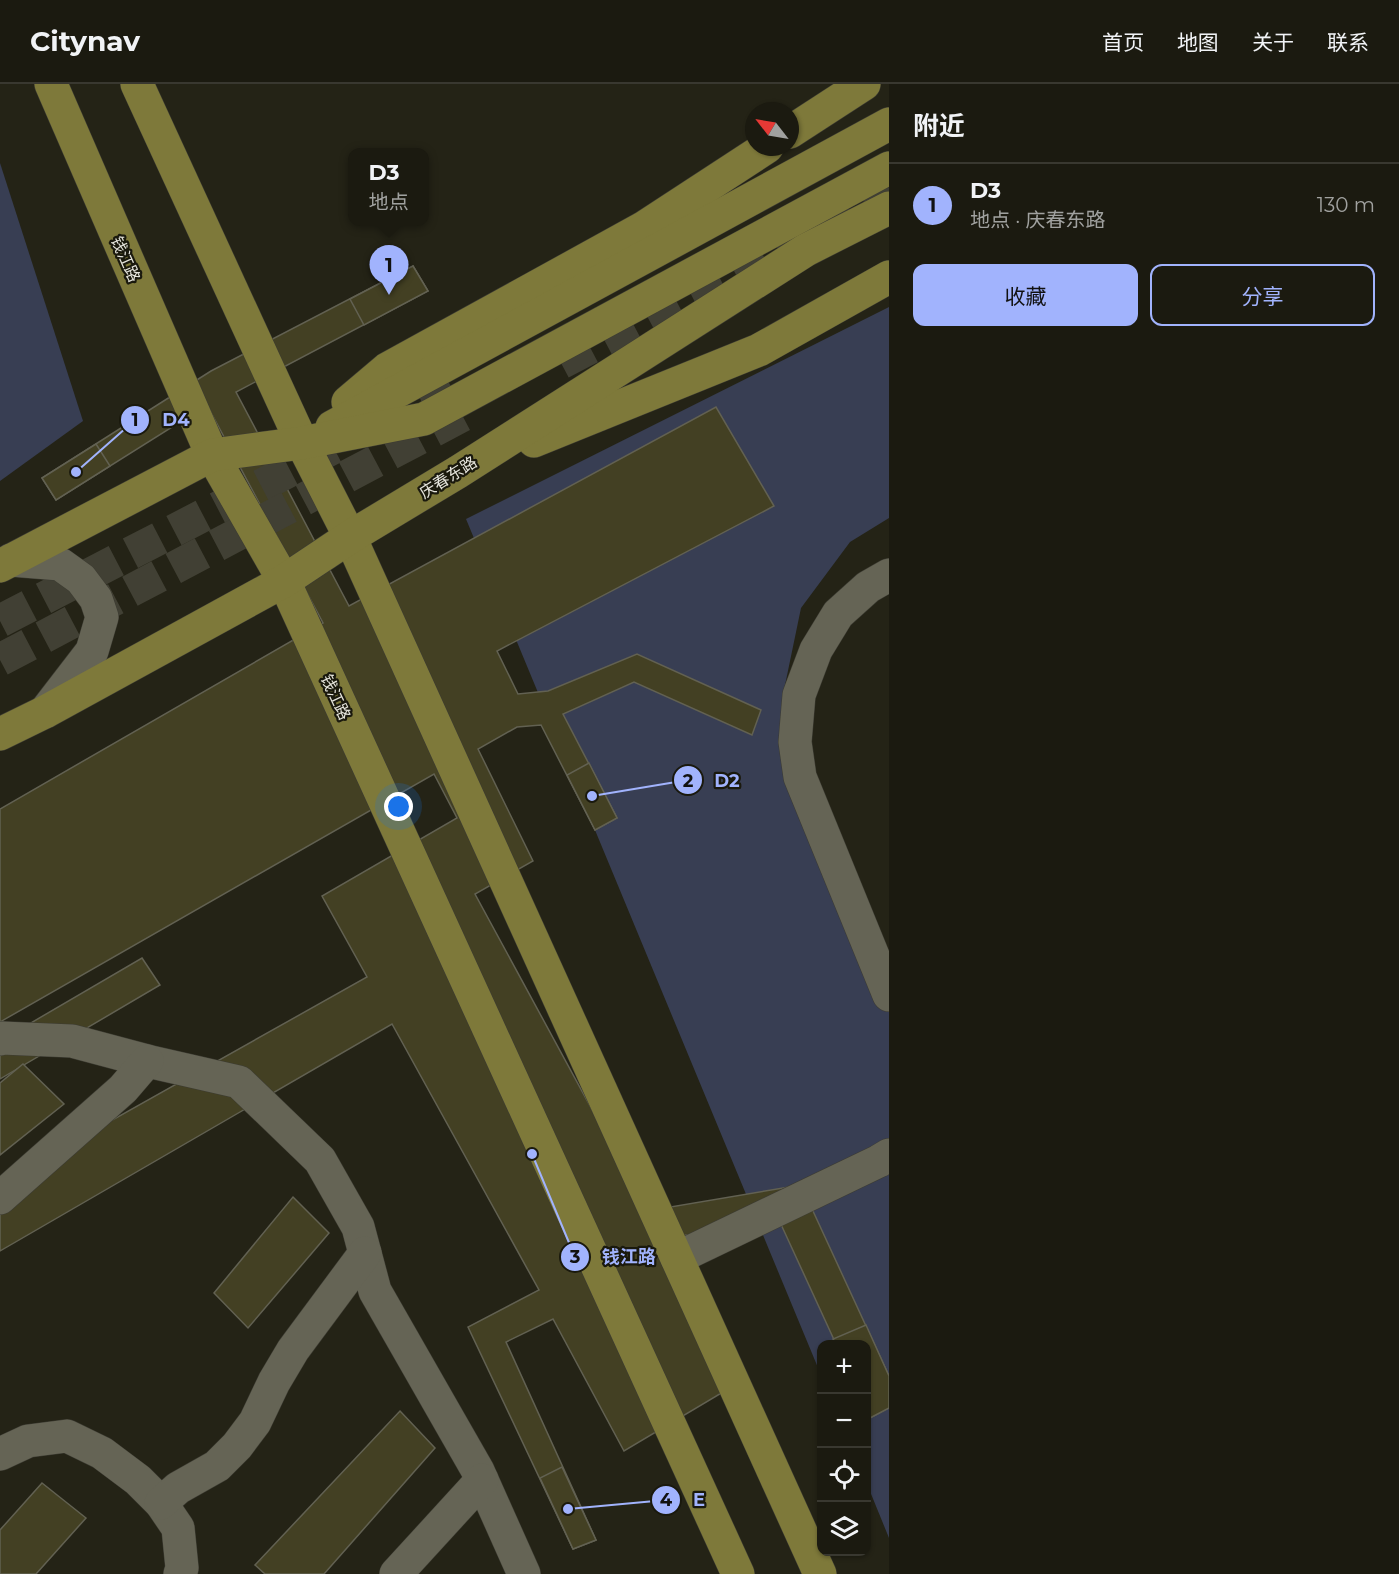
<!DOCTYPE html>
<html lang="zh">
<meta charset="utf-8">
<style>
:root{--surface:#1b1a10;--page:#28271e;--text:#f1f3f6;--muted:#a0a19f;--line:#393830;--accent:#a1b3fd}
body{margin:0;font-family:Montserrat,"Noto Sans SC",sans-serif;background:var(--page);color:var(--text)}
.controls{position:absolute;right:18px;bottom:18px;display:grid;overflow:hidden;border-radius:12px;box-shadow:0 2px 4px #0004}
.controls button{width:54px;height:54px;display:grid;place-items:center;padding:0;border:0;border-bottom:2px solid var(--line);background:var(--surface);color:var(--text);font:30px sans-serif}
.compass{position:absolute;left:745px;top:18px;width:54px;height:54px;border-radius:50%;background:var(--surface);box-shadow:0 2px 4px #0004;rotate:301deg}
.you{position:absolute;left:399px;top:723px;width:21px;height:21px;margin:-15px;border:4px solid #fff;border-radius:50%;background:#1a73e8;box-shadow:0 0 0 9px #1a73e833}
.badge{display:grid;place-items:center;width:39px;height:39px;border-radius:50%;background:var(--accent);color:#111;font-size:20px;font-weight:700}
.pin{position:absolute;translate:-50% -50px;filter:drop-shadow(0 2px 3px #0008)}
.pin::after{content:'';position:absolute;top:32px;width:21px;height:18px;background:inherit;clip-path:polygon(0 0,100% 0,50% 100%)}
.popup{position:absolute;left:348px;top:64px;width:81px;height:78px;box-sizing:border-box;display:grid;place-content:center;border-radius:12px;background:var(--surface);filter:drop-shadow(0 2px 4px #0005);font-size:20px;white-space:nowrap;color:var(--muted)}
.popup b{font-size:22px;color:var(--text)}
.popup::after{content:'';position:absolute;left:50%;top:100%;margin-left:-12px;border:12px solid transparent;border-top-color:var(--surface)}
.list{margin:0;padding:0;list-style:none}
h2{display:flex;justify-content:space-between;align-items:center;height:78px;margin:0;padding:0 24px;font-size:26px}
h2 small{font-size:20px;font-weight:400;color:var(--muted)}
.list li{display:grid;grid-template-columns:39px 1fr auto;gap:18px;align-items:center;box-sizing:border-box;height:84px;padding:0 24px;border-top:2px solid var(--line)}
.list b{display:block;font-size:22px;white-space:nowrap}
.list p{margin:0;font-size:20px;white-space:nowrap;color:var(--muted)}
.list em{font-size:20px;font-style:normal;color:var(--muted)}
.actions{display:flex;gap:12px;padding:18px 24px}
.actions a{flex:1;padding:14px 0;border:2px solid var(--accent);border-radius:12px;text-align:center;font-size:21px;color:var(--accent)}
.actions .main{background:var(--accent);color:#111}
.icon{flex:none;width:33px;height:33px;fill:none;stroke:currentColor;stroke-width:2;stroke-linecap:round;stroke-linejoin:round}
.map{position:relative;flex:none;width:889px;height:1490px;overflow:hidden}
header{display:flex;align-items:center;gap:36px;box-sizing:border-box;height:84px;padding:0 30px;background:var(--surface);border-bottom:2px solid var(--line)}
header strong{font-size:28px}
nav{display:flex;gap:33px;margin-inline-start:auto;font-size:21px}
main{display:flex}
aside{flex:1;background:var(--surface)}
.map>svg:first-child{display:block}
.green{fill:#383e53}
.building{fill:#434023;stroke:#626152;stroke-width:1.5}
.lines{fill:none;stroke-linecap:round;stroke-linejoin:round}
.major-tunnel{stroke:#414034;stroke-width:33;stroke-dasharray:33 16;stroke-linecap:butt}
.minor-casing{stroke:#3d3c33;stroke-width:34}
.major-casing{stroke:#3d3c33;stroke-width:34}
.minor{stroke:#656455;stroke-width:33}
.major{stroke:#7e793a;stroke-width:33}
.labels{text-anchor:middle;stroke-width:4.5;stroke-linejoin:round;paint-order:stroke}
.street-label{font-size:16px;fill:#e6e5dd;stroke:#1a190d}
.leader{fill:none;stroke:#a1b3fd;stroke-width:2}
.callout-dot{fill:#a1b3fd;stroke:#1a190d;stroke-width:2}
.mark-label{font-size:18px;text-anchor:middle;font-weight:bold;fill:#111}
.callout-label{font-size:18px;text-anchor:middle;font-weight:bold;fill:#a1b3fd;stroke:#1a190d;stroke-width:4.5;stroke-linejoin:round;paint-order:stroke}
</style>
<header>
<strong>Citynav</strong>
<nav><a>首页</a><a>地图</a><a>关于</a><a>联系</a></nav>
</header>
<main>
<div class="map">
<svg width="889" height="1490" viewBox="0 0 889 1490">
<rect width="100%" height="100%" fill="#242316"/>
<g class="green">
<path d="M0,79L83,337L0,397Z"/>
<path d="M889,223V434L850,458L801,524L784,606L889,893V1454L867,1400L866,1260H822L821,1291L466,435Z"/>
</g>
<g class="building">
<path d="M413,182L428,207L236,308L349,522L716,323L774,422L497,567L518,610L548,607L637,570L761,626L752,651L634,598L563,630L617,734L595,746L541,641L517,643L478,665L533,777L475,810L647,1127L801,1101L889,1292V1324L870,1334L866,1326V1260H836L779,1136L662,1155L740,1298L624,1367L553,1235L506,1258L596,1456L573,1465L468,1243L539,1206L392,940L0,1167V1099L367,893L322,812L457,734L434,690L0,938V725L323,539L207,321L56,416L42,394L211,287Z"/>
<path d="M413,182L428,207L364,241L350,215Z"/>
<path d="M96,360L110,382L56,416L42,394Z"/>
<path d="M589,679L617,734L595,746L567,691Z"/>
<path d="M142,874L160,901L0,995V957Z"/>
<path d="M23,980L64,1020L0,1071V999Z"/>
<path d="M293,1113L329,1149L248,1244L214,1209Z"/>
<path d="M866,1241L889,1292V1324L870,1334L866,1326V1260H836L833,1255Z"/>
<path d="M400,1327L435,1364L324,1490H265L255,1481Z"/>
<path d="M562,1383L596,1456L573,1465L540,1394Z"/>
<path d="M42,1399L86,1434L36,1490H0V1446Z"/>
</g>
<g class="lines">
<g class="major-tunnel">
<path d="M561,279L811,147L889,104"/>
<path d="M378,340L465,295"/>
<path d="M0,537L335,363"/>
<path d="M0,576L463,331"/>
</g>
<g class="minor-casing">
<g id="minor">
<path d="M11,476L60,480L81,495L96,515L102,533L92,567L45,628"/>
<path d="M889,491L868,503L838,530L816,566L799,611L795,658L800,693L889,911"/>
<path d="M0,955L2,954L72,957L147,977L239,998L320,1076L358,1143L375,1207L478,1387L524,1490"/>
<path d="M0,1114L123,1005L147,977"/>
<path d="M677,1174L879,1077L889,1071"/>
<path d="M0,1370L28,1357L67,1352L102,1369L138,1396L161,1419L178,1444L182,1484L180,1490"/>
<path d="M161,1419L178,1404L217,1382L237,1362L255,1338L274,1298L293,1266L365,1169"/>
<path d="M396,1490L482,1396"/>
</g>
</g>
<g class="major-casing">
<g id="major">
<path d="M51,0L212,371L284,497L738,1490"/>
<path d="M137,0L302,359L350,453L820,1490"/>
<path d="M790,48L864,0"/>
<path d="M348,318L387,285L643,144L767,63"/>
<path d="M332,343L889,40"/>
<path d="M534,357L759,266L889,193"/>
<path d="M0,482L212,371L302,359L424,335L889,84"/>
<path d="M0,650L45,628L284,497L350,453L458,388L806,166L889,124"/>
</g>
</g>
<use href="#minor" class="minor"/>
<use href="#major" class="major"/>
</g>
<g class="labels">
<g class="street-label">
<text transform="translate(126 175) rotate(66)" y="6">钱江路</text>
<text transform="translate(448 393) rotate(-32)" y="6">庆春东路</text>
<text transform="translate(336 613) rotate(65)" y="6">钱江路</text>
</g>
</g>
<path class="leader" d="M76 388L135 336M592 712L688 696M532 1070L575 1173M568 1425L666 1416"/>
<g class="callout-dot">
<circle cx="76" cy="388" r="6"/>
<circle cx="592" cy="712" r="6"/>
<circle cx="532" cy="1070" r="6"/>
<circle cx="568" cy="1425" r="6"/>
<circle cx="135" cy="336" r="15"/>
<circle cx="688" cy="696" r="15"/>
<circle cx="575" cy="1173" r="15"/>
<circle cx="666" cy="1416" r="15"/>
</g>
<g class="mark-label">
<text x="135" y="342">1</text>
<text x="688" y="703">2</text>
<text x="575" y="1179">3</text>
<text x="666" y="1422">4</text>
</g>
<g class="callout-label">
<text x="176" y="342">D4</text>
<text x="727" y="703">D2</text>
<text x="629" y="1179">钱江路</text>
<text x="699" y="1422">E</text>
</g>
</svg>
<div class="controls">
<button>+</button>
<button>−</button>
<button><svg class="icon" aria-label="locate" viewBox="0 0 24 24"><circle cx="12" cy="12" r="6"/><path d="M12 2v4M12 18v4M2 12h4M18 12h4"/></svg></button>
<button><svg class="icon" aria-label="layers" viewBox="0 0 24 24"><path d="M12 4l9 5-9 5-9-5zM3 14l9 5 9-5"/></svg></button>
</div>
<svg class="compass" viewBox="-18 -18 36 36"><path d="M0-13l5 13h-10z" fill="#e53935"/><path d="M0 13l5-13h-10z" fill="#a0a19f"/></svg>
<div class="you"></div>
<div class="pin badge" style="left:389px;top:211px">1</div>
<div class="popup"><b>D3</b>地点</div>
</div>
<aside>
<h2>附近<small></small></h2>
<ul class="list">
<li><span class="badge">1</span><div><b>D3</b><p>地点 · 庆春东路</p></div><em>130 m</em></li>
</ul>
<div class="actions"><a class="main">收藏</a><a>分享</a></div>
</aside>
</main>
